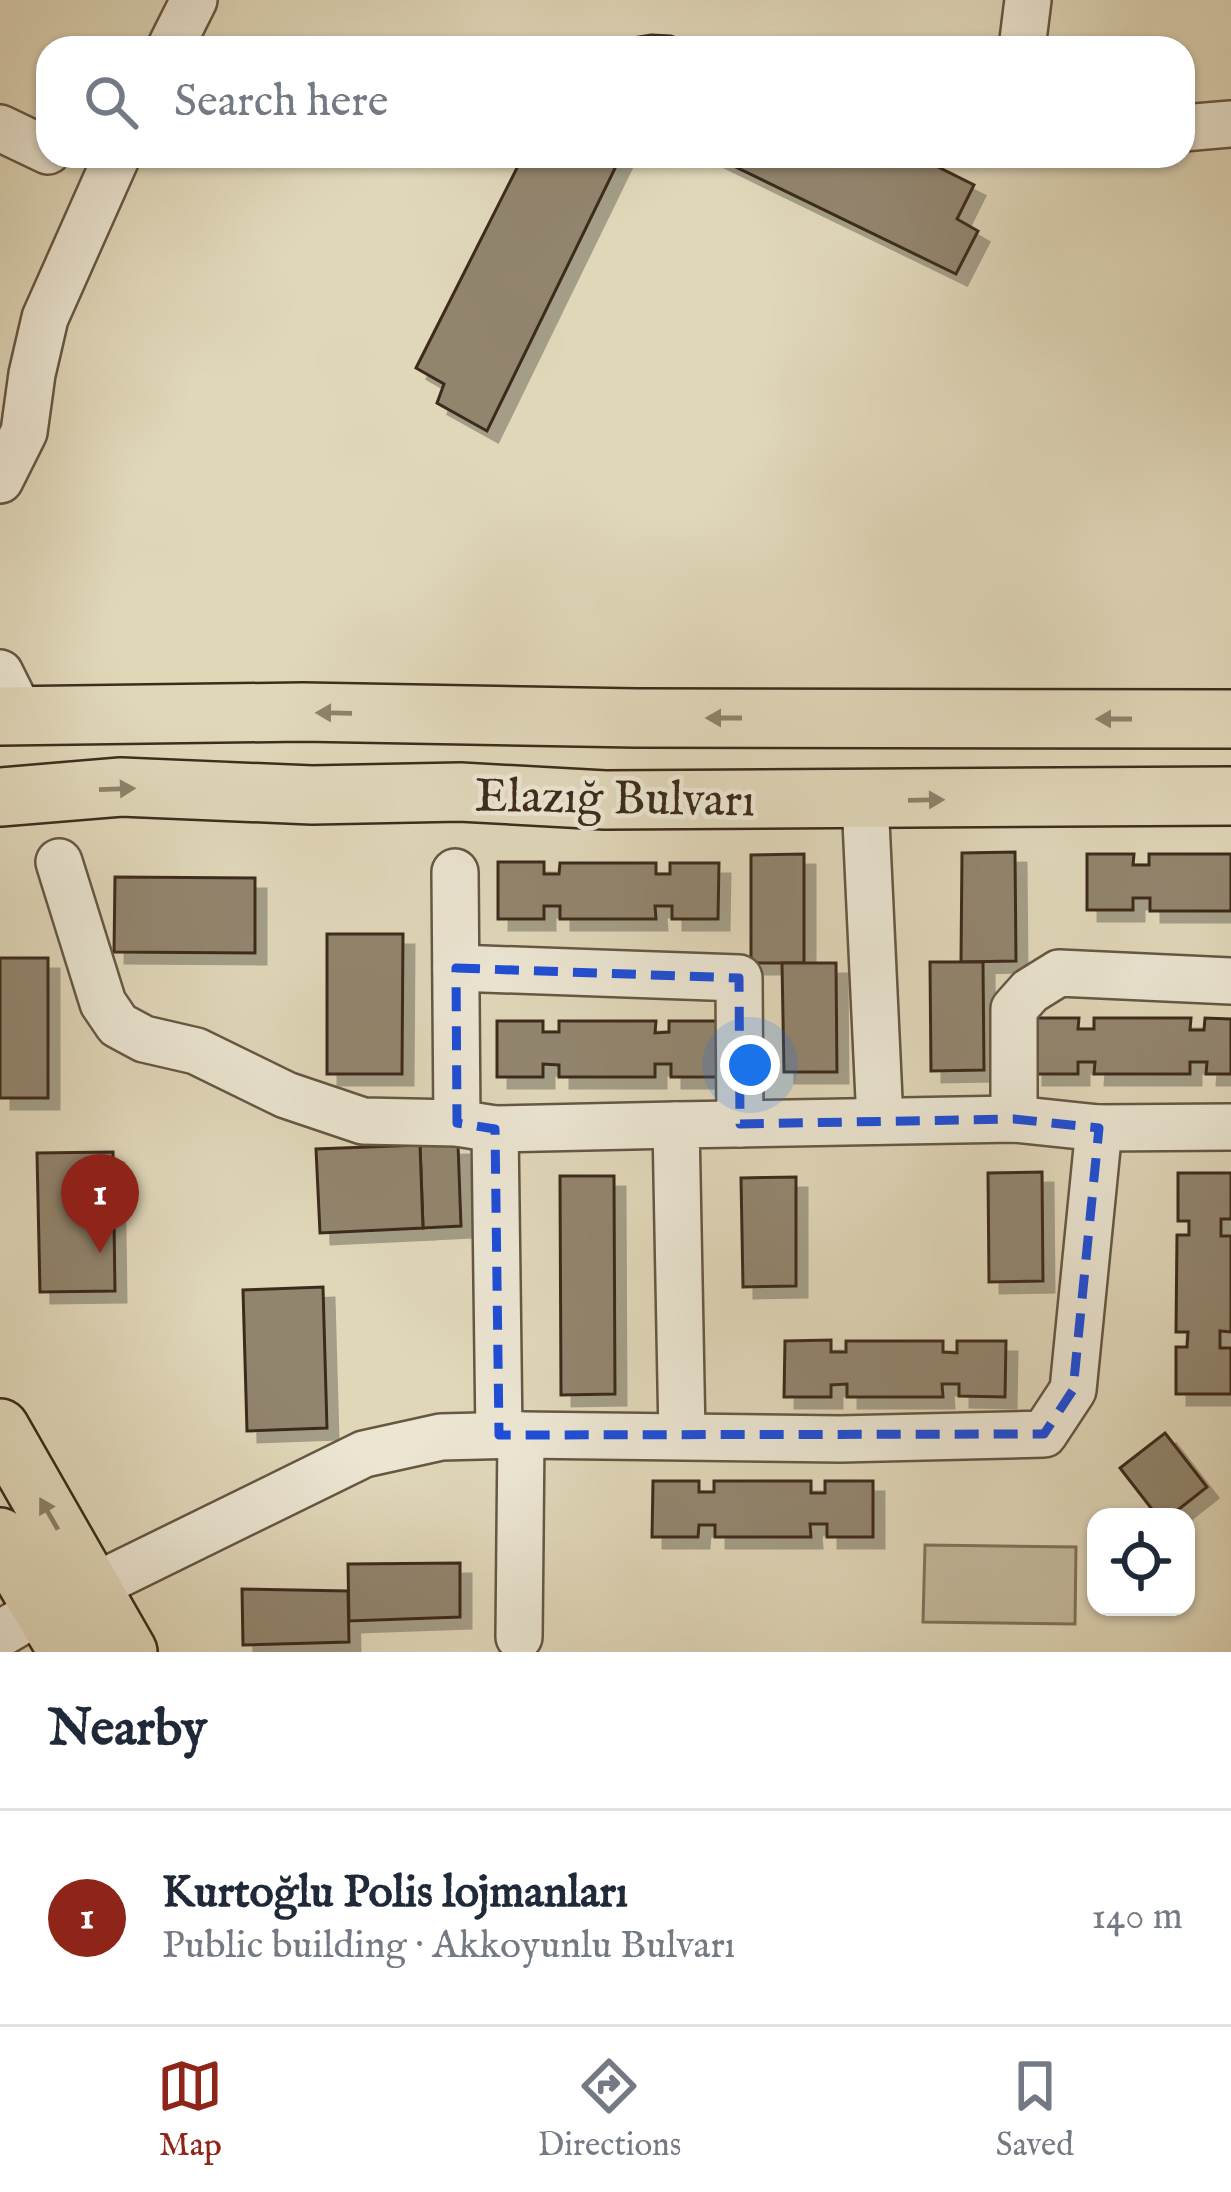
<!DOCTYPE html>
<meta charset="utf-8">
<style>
:root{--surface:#fff;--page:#f2f2f3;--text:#1f2937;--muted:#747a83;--line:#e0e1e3;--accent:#8f2418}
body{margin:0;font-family:"IM FELL English",serif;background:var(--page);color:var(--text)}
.controls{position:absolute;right:36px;bottom:36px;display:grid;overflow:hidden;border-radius:24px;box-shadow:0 3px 9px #0004}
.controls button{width:108px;height:108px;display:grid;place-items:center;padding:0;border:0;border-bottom:3px solid var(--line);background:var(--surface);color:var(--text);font:60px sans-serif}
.you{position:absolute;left:750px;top:1065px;width:42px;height:42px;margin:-30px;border:9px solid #fff;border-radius:50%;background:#1a73e8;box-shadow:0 0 0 18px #1a73e833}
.badge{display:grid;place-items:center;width:78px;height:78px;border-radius:50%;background:var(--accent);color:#fff;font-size:39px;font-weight:700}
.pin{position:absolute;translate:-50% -99px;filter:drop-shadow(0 3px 6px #0008)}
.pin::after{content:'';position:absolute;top:63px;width:42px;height:36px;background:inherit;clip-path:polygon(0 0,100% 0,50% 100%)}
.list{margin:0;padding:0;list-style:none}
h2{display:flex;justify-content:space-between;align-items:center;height:156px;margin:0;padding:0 48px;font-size:51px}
h2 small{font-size:39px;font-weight:400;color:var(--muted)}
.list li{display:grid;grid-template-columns:78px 1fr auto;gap:36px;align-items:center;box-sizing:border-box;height:216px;padding:0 48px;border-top:3px solid var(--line)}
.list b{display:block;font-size:45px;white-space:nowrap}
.list p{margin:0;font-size:39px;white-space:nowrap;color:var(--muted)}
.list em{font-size:39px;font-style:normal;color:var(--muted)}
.icon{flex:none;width:66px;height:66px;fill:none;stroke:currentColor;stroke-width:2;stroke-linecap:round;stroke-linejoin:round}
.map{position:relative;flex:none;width:1231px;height:1652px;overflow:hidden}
.search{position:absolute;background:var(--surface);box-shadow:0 3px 9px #0004;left:36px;right:36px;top:36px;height:132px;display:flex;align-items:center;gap:30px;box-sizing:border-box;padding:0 42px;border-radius:36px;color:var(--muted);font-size:45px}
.sheet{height:372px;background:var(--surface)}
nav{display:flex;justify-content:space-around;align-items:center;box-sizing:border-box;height:168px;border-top:3px solid var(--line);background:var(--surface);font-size:33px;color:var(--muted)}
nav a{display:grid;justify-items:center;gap:6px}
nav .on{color:var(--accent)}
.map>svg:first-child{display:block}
.green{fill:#c4ba9e;stroke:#80735d;stroke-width:3}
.building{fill:#92856e;stroke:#3d2c1c;stroke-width:3;filter:url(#shadow)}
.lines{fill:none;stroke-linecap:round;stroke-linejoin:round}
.minor-casing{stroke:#665743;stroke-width:50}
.major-casing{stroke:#3d2c1c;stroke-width:62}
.minor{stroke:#ebe5d2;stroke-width:45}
.major{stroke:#e0d7b9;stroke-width:57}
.oneway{fill:#8e826a}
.marked{fill:none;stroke:#1d4ed8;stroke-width:9;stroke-dasharray:24 15;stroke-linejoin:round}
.labels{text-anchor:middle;stroke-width:9;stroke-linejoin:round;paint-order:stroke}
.street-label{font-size:48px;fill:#3d2c1c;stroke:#ebe5d2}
</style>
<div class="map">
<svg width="1231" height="1652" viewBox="0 0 1231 1652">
<defs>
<filter id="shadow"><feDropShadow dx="11" dy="11" stdDeviation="0" flood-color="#0004"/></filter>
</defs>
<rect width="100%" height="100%" fill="#e0d7b9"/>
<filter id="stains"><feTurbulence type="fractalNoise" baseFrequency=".00167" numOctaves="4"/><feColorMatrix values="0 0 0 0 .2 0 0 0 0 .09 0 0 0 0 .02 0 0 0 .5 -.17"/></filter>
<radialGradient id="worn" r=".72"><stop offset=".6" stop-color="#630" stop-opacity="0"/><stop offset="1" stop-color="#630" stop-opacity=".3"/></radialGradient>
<path class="green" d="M925,1545L1076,1547L1075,1624L923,1622Z"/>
<g class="building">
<path d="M651,35L671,36L703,48H597L615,41Z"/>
<path d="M523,156H621L487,431L437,403L444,384L416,368Z"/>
<path d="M713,156H916L974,185L957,219L978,231L956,274Z"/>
<path d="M1015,852L1016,961L961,962L962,853Z"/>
<path d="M804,854V963H751V855Z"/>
<path d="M1087,854H1134L1133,865H1149V854H1231V911H1150V898H1133V910H1087Z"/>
<path d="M498,862H544V874H559L560,863H656V874H670V863H719L718,919H672V906H655L656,919H560V906H544V919H498Z"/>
<path d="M115,877L255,878V953L114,952Z"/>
<path d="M327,934H403L402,1074H327Z"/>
<rect x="0" y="958" width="48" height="140"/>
<path d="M930,962H983L984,1070L931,1071Z"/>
<path d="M782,963H836L837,1072H784Z"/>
<path d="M1032,1018H1079L1078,1029H1094V1018H1191L1190,1030H1204L1205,1018L1231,1019V1074H1206L1207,1062H1190V1074H1094L1095,1062H1078V1074H1032Z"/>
<path d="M497,1021H543V1032H559V1021H656L655,1033L669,1032V1021H718V1077H671V1064H655V1077H559V1065L543,1064V1077H497Z"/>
<path d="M458,1144L461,1226L423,1228L420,1145Z"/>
<path d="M420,1145L423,1228L320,1233L316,1149Z"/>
<path d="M113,1152L115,1291L40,1292L37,1153Z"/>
<path d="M1042,1172L1043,1281L989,1282L988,1173Z"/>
<path d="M1178,1173H1231V1219H1221V1236H1231V1332L1220,1331V1348H1231V1394H1176V1347H1187L1188,1332H1176L1177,1235H1189V1221H1178Z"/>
<path d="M560,1176H614L615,1394L561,1395Z"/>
<path d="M796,1177V1286L743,1287L741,1178Z"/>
<path d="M323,1287L327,1428L247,1431L243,1290Z"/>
<path d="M831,1340V1352H846V1341H943V1352L957,1353V1341H1006L1005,1397L959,1396V1384H942L943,1397H847V1384L831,1385V1397H784L785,1341Z"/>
<path d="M1165,1433L1207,1487L1169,1517H1158L1120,1468Z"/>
<path d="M653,1481H699V1492H714V1481H811V1493H825V1481H873V1537H827V1524H810L811,1537H715V1525H699L698,1537H652Z"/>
<path d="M460,1563V1617L349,1621L348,1564Z"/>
<path d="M242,1589L348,1591L349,1642L243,1645Z"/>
</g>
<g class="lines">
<g class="minor-casing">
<g id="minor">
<path d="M170,48L194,0"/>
<path d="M1022,48L1028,0"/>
<path d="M0,128L48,151"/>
<path d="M1183,128L1231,124"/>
<path d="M0,480L24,432L32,374L45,318L117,156"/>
<path d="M0,673L21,715"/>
<path d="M865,800L880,1121"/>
<path d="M59,862L103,1003L118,1025L144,1039L196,1051L286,1095L363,1121L457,1123L495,1129L676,1125"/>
<path d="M455,872L457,1123"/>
<path d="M456,968L739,978L740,1124"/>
<path d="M1014,1119V1009L1030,991L1059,973L1231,981"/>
<path d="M495,1129L499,1435"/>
<path d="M682,1436L676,1125L1014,1119L1099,1128L1231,1127"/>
<path d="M0,1634L42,1609L91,1588L364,1454L441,1437L521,1435L840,1439L1044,1434L1073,1390L1099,1128"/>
<path d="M519,1637L521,1435"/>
</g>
</g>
<g class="major-casing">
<g id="major">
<path d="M0,716L303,712L636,718L1231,719"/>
<path d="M0,797L121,787L312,795L460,792L605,800L1231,796"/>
<path d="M0,1428L128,1652"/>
<path d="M0,1537L68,1652"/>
</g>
</g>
<use href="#minor" class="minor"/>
<use href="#major" class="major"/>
</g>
<defs><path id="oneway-solid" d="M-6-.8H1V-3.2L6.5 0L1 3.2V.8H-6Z" transform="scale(3)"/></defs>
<g class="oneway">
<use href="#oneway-solid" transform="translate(334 713) rotate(-179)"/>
<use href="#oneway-solid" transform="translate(724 718) rotate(-180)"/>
<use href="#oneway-solid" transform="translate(1114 719) rotate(-180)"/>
<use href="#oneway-solid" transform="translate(117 789) rotate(-2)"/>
<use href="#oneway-solid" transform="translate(926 800) rotate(-1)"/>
<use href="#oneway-solid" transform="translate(49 1514) rotate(-120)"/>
</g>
<path class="marked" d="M456,968L739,978L740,1124L1014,1119L1099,1128L1073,1390L1044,1434L499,1435L495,1129L457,1123Z"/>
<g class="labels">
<g class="street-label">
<text transform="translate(615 796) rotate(1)" y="17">Elazığ Bulvarı</text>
</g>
</g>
<rect width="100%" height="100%" filter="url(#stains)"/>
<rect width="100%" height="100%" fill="url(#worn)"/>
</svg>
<div class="controls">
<button><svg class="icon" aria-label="locate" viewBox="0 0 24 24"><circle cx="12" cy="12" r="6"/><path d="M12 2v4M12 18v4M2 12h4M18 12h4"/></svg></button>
</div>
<div class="you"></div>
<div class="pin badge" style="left:100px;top:1253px">1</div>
<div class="search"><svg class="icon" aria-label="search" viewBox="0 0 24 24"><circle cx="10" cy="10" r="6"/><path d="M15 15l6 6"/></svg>Search here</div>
</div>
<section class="sheet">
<h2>Nearby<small></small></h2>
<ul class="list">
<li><span class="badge">1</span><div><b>Kurtoğlu Polis lojmanları</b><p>Public building · Akkoyunlu Bulvarı</p></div><em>140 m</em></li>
</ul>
</section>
<nav>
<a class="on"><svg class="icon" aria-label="map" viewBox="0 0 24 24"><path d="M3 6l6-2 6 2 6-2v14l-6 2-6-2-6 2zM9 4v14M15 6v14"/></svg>Map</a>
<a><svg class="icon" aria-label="directions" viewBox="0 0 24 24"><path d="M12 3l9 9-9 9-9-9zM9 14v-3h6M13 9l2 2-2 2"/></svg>Directions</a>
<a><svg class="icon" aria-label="saved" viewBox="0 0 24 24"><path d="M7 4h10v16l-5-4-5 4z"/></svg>Saved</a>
</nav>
